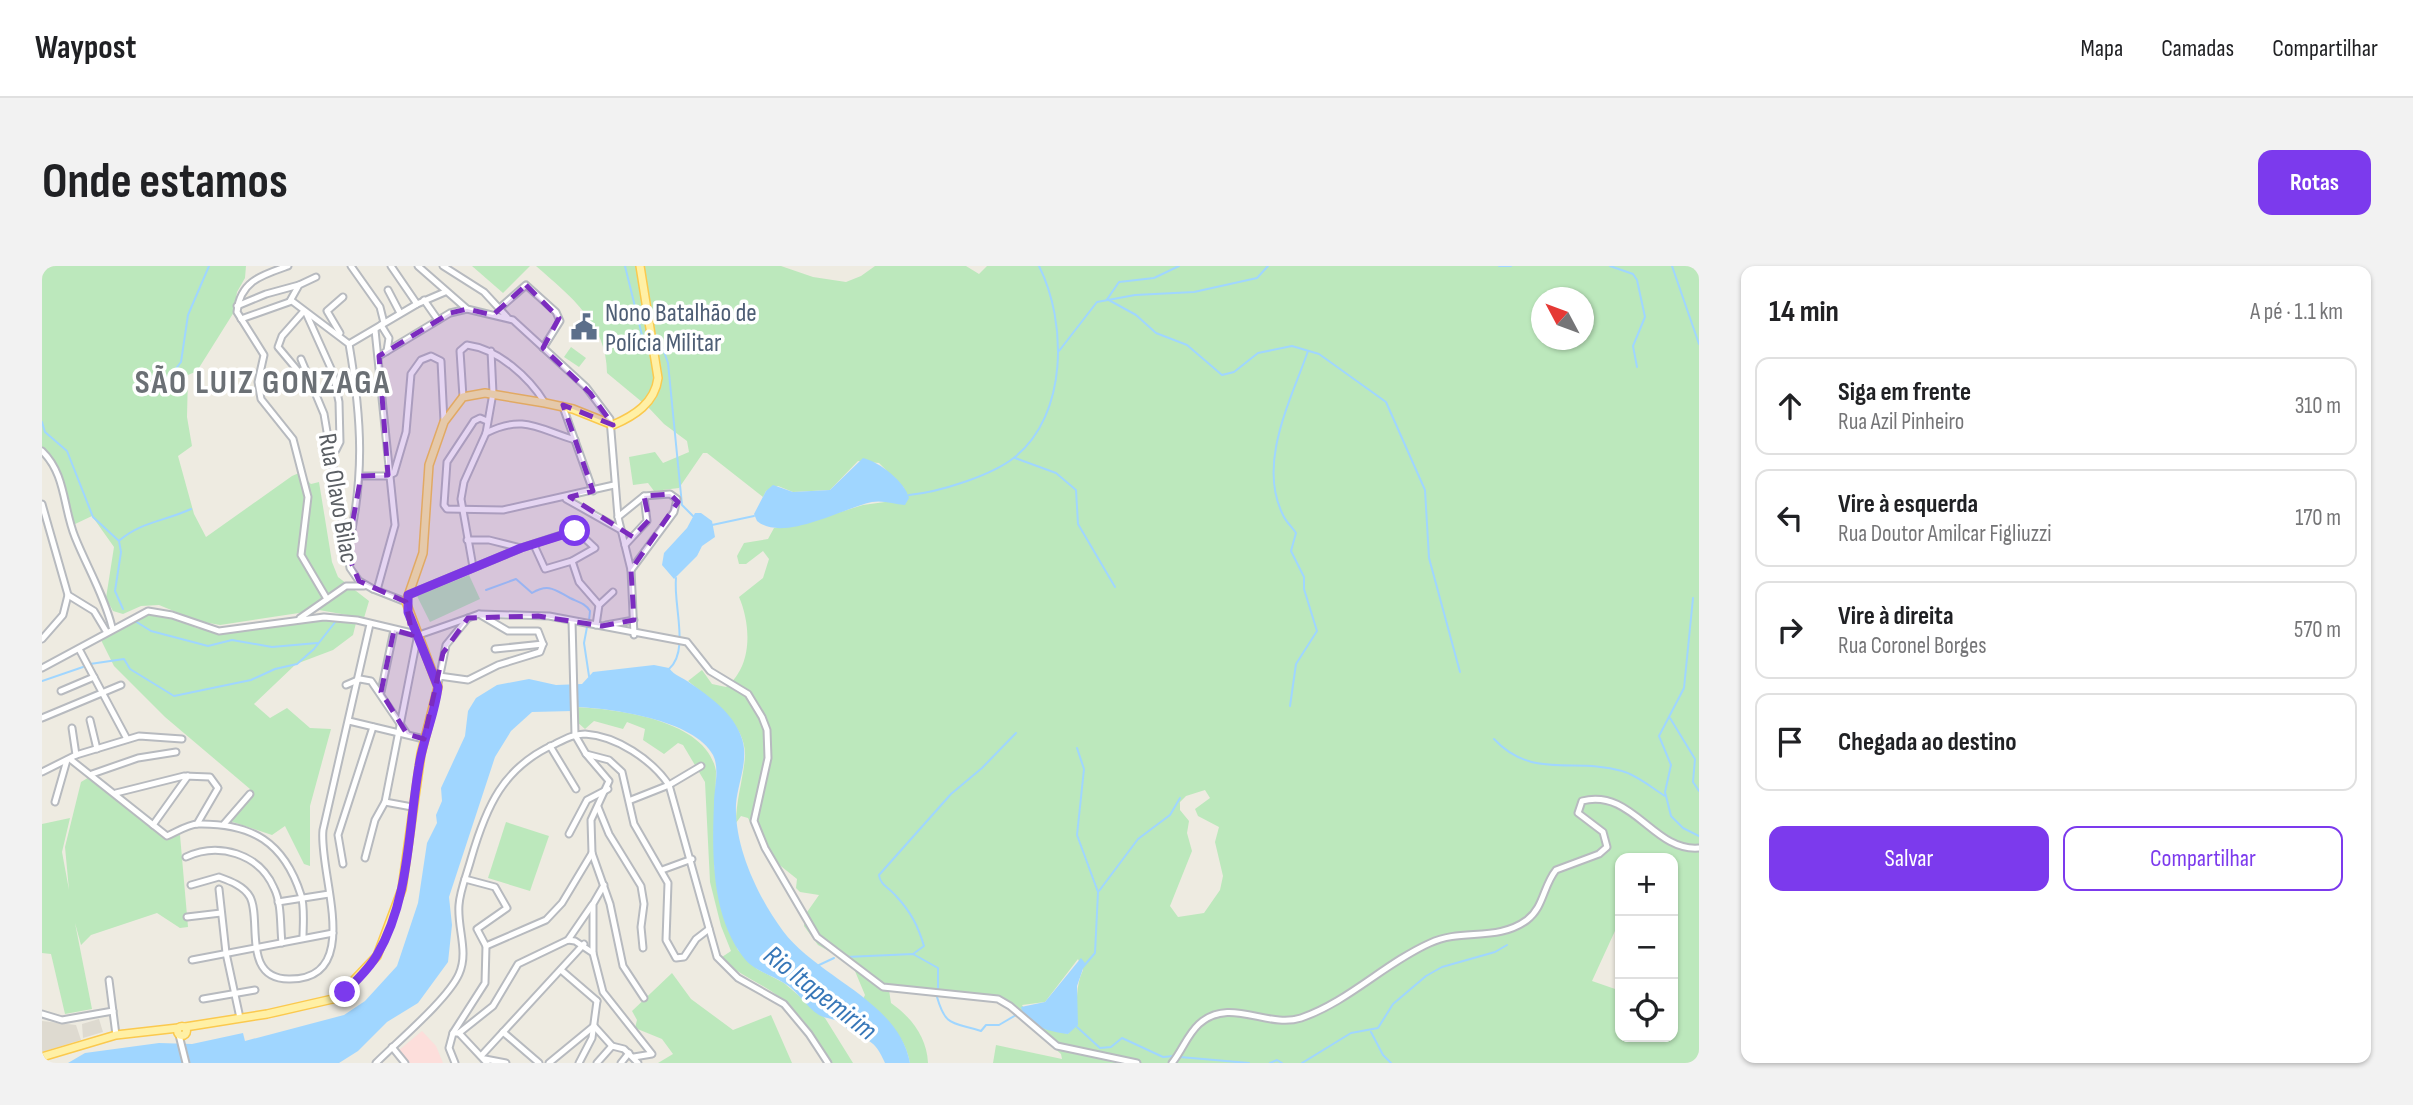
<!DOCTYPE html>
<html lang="pt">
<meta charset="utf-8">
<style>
:root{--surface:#fff;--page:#f2f2f2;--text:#202124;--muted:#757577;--line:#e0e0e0;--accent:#7c3aed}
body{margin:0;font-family:"Sofia Sans Condensed",sans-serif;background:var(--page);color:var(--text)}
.controls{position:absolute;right:21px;bottom:21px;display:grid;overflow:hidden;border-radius:14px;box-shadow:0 2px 5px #0004}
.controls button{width:63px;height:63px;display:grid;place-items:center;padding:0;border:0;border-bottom:2px solid var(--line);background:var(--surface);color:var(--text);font:35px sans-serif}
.compass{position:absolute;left:1489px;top:21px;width:63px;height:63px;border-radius:50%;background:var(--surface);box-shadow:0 2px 5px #0004;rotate:311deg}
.stop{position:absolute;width:21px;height:21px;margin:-16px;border:5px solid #7c3aed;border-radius:50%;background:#fff}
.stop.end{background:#7c3aed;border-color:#fff;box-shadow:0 2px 7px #0008}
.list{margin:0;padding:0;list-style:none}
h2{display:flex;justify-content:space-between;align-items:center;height:91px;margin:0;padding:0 28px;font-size:30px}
h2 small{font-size:23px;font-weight:400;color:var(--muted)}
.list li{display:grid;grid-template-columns:46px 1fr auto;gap:21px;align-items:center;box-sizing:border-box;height:98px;margin:0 14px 14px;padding:0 14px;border:2px solid var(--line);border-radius:14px}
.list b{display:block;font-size:26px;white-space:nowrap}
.list p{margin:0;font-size:23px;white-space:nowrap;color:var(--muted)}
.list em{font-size:23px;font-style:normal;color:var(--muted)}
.actions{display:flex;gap:14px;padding:21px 28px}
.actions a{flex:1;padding:16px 0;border:2px solid var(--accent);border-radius:14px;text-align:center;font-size:24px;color:var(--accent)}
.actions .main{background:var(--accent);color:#fff}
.icon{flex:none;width:38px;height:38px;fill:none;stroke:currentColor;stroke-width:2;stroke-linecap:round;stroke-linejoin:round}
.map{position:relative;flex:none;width:1657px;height:797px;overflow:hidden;border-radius:14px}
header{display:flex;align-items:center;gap:42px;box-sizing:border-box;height:98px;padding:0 35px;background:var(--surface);border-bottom:2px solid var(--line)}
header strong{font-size:33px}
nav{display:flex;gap:38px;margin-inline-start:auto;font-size:24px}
.intro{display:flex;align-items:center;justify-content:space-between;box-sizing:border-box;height:168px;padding:0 42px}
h1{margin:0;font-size:49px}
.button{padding:18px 32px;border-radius:14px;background:var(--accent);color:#fff;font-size:24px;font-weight:700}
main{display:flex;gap:42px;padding:0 42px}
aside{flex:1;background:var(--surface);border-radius:14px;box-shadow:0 2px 5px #0004}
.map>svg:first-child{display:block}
.education{fill:#dedad0}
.medical{fill:#fddedb}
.green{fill:#bce8bc;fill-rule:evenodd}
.water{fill:#a0d6ff}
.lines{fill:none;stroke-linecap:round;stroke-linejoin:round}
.stream{stroke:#a0d6ff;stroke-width:2}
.minor-casing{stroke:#b7babf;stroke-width:9}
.major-casing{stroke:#fbc94e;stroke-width:10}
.minor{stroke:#fff;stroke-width:5}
.major{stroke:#fff0a5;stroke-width:7}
.route{stroke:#7c3aed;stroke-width:9}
.marked{fill:#7b2cbf;fill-opacity:0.2;stroke:#7b2cbf;stroke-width:5;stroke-dasharray:14 9;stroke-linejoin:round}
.labels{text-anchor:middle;stroke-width:7;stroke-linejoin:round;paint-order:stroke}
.service-label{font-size:26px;fill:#4e5e75;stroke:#fff;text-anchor:start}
.street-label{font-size:26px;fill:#5a5e63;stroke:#fff}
.water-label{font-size:28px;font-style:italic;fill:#3777b8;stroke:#fff}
.district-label{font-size:33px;font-weight:bold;letter-spacing:2px;fill:#6b7075;stroke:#fff}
</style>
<header>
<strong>Waypost</strong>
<nav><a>Mapa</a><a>Camadas</a><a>Compartilhar</a></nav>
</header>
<div class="intro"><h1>Onde estamos</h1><a class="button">Rotas</a></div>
<main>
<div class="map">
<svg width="1657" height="797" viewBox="0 0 1657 797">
<rect width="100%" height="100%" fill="#eeebe1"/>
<g class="education">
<path d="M57,753L61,766L41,772L40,758Z"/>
<path d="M0,755L34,759L39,774L0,786Z"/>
</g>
<path class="medical" d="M380,765L394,780L401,797H367L356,785Z"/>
<g class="green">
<path d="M0,0H204L203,12L195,26L192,46L155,105L146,109L145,151L150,180L136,190L152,248L164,271L250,210L257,207L269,218L277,216L290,296L296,311L327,335L322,352L277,344L178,359L156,355L117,339L99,340L81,348L71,345L64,332L72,281L50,250L31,259L17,209L0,182Z"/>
<path d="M430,0H488L461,27Z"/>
<path d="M494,0H594L612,110C611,120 609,129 600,136L565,107C565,58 528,30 494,0Z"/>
<path d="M602,0H739L771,11L804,16L819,10L833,0H924L937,8L945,0H1657V797H951L954,779L1020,793L1019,788L960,735L847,724L849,737C869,751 885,771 886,797H868C863,769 842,751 821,733L823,729L810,698L776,679L762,660L763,649L777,629L758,626L754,622L755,613L725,589L706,552L699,550L694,557C694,534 701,514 703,491C705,458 669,434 646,415L660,404L670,418L684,421C711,400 709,359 697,331L721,312L727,293L721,285L704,298H697L695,290L702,277L726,273L732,262L753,260L821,239L843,236L862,222L837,197L816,195L788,224L751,226L736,220L724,225L721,231L665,187H661L637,222L612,225L606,217L591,219L587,191L613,186L621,197L647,186L645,175L622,158L606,141L618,123L620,108ZM1500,32H1542V74H1500ZM1163,524L1168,532L1153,543L1156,550L1177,561L1173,576L1181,610L1178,624L1162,647L1136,651L1128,640L1150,585L1145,567L1147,555L1138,544V536L1144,530ZM1578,592H1631V771H1578V720L1576,724L1550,715L1578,654ZM1036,693L1041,704C1030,727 1040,749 1026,768L993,759L980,739L1003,736Z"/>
<path d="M529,81L544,92L537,101L522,91Z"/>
<path d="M427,309L438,333L388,356L375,330Z"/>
<path d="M102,347L131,350L154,362L177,366L292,351L314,357L311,369L291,384L254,398L212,438L228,452L245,442L268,462L289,463L268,540V600L262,598L243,560L230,569L185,554L208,523L123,451L72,400L57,370Z"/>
<path d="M533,441C576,443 665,454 674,505L672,599L680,646L696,684L715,703L742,717L783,752L811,797H788C774,769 756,743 729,725C712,714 693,707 680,691L689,685L679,660L668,616L663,516L641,479L636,477L622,488L601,474L603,463L585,456L581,463L552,455L543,463L534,455Z"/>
<path d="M49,510L123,571L138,569L146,661L138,662L115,647L49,669L39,679L33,657L50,743L23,748L9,688L0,687V558L28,552L20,586L27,624L23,581L39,516Z"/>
<path d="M464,556L507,570L488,625L446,612Z"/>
<path d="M630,707L649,733L691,764L729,749L750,797H616L631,788L620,773L593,762L595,754L590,745Z"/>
</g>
<g class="water">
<path d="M821,192C838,196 863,216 867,232L863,239C852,238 841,234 830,236C801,242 741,277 715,255L712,248L724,225L731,219L751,226L788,224Z"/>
<path d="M653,247H659L670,255L673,271L660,280L655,290L632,313L620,299L622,287L645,262Z"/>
<path d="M612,399L627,402C633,410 640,411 648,417C667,430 691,447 699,470C708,492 696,515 694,538C692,581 716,631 741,665C776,712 857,735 868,797H843C832,771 826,777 806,763C801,760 798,756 793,754C787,752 782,752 777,749C764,741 756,725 742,717C728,708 712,705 702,692C669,650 670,587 672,537C672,523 678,503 671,489C653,454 569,442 533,441L530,445L490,446L469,465L453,491L407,631L410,659L406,696L376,737L345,756L316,785L297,797H26L43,787L117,777L150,778L201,767L203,775L302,749L323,735L355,700L376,637L385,577L395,557L394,549L400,535L399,522L423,470L426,445L434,432L455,419L487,413L514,419L540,418L551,406Z"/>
<path d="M1039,692L1043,697L1035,720L1036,759L1026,768C1009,766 983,760 979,741L1003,736Z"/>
</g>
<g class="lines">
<g class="stream">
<path d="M583,0L600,69L605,75"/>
<path d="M1457,0H1469"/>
<path d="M1568,0L1591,8L1595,14L1603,51L1591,80L1595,101"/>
<path d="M1630,0L1657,78"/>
<path d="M1066,32L1077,16L1112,12L1137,0"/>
<path d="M1065,33L1094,49L1114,67L1145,79L1180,109L1192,106L1216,87L1250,80L1277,88L1344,136L1383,224L1387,292L1418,406"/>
<path d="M620,80L626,97L640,239L651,250"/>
<path d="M1017,85L1055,36L1093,29L1152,26L1215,12L1226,0"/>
<path d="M123,117L139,96L146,49L167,0"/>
<path d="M0,156L3,166L25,185L51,251L77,275L79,286L73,325L81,343"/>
<path d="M973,192L1014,207L1034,224L1036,258L1073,321"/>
<path d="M867,229C897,226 949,210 973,191C1026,148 1025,56 997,0"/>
<path d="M670,259L712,250"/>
<path d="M78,274C99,256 123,255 149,243"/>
<path d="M444,324L474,313L490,327C507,317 513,324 528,332C536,336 543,337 548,345L547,355"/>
<path d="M1651,332L1642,422L1617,470L1629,499L1623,526L1629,550L1641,562L1657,570"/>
<path d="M93,355L109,365L166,380L190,374L230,381L275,377"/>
<path d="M545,361L542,377L547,410"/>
<path d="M48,398L82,393L88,403L132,430L209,414L233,403L255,398L272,383L294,355"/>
<path d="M627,403C648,385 631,339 634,312"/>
<path d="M0,415L41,401"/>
<path d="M1248,440L1254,398L1275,365L1262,323V311L1249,285L1254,267C1250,261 1244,256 1241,249C1215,197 1249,134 1266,85"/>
<path d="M1628,452L1653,493L1651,516L1657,525"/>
<path d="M1452,473C1490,514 1533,491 1580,505C1595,509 1610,522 1623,530"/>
<path d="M1035,482L1042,503L1035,569L1056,626L1053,687L1041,701"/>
<path d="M1057,625L1096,573L1128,549L1138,532"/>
<path d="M871,688L882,680C876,660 869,646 854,630C848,622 838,619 837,609L909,528L940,502L974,467"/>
<path d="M804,691L871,688L896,702V724"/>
<path d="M775,700L792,692"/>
<path d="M895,731C904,762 911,756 939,765L944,759H957L974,749"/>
<path d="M1035,761L1058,782L1069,781L1080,772L1121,791L1132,790"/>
<path d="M1329,766L1341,789L1349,797"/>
<path d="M1138,791L1207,797"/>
<path d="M1228,797L1235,794L1240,797"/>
<path d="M1260,797L1309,767L1336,762L1351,738L1384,710L1400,701L1453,686L1465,679"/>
</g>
<g class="minor-casing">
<g id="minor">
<path d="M246,0C220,9 198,15 195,46L222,89L216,116L219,133L251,173L266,231L259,289L285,333"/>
<path d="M309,0L338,41L342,57"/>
<path d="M349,0L375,38"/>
<path d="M376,0L425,43L471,54L544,121L568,153L576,251L589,304L592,369"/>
<path d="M401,0L442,26L465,51"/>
<path d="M346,24L358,47"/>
<path d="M382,34L396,54"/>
<path d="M248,35L257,19L274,11"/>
<path d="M195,40L224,28L257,19"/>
<path d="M459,41L484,19L514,46L518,55L501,82"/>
<path d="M262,45L240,70L236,81L267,118"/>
<path d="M264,47L291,107L297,136L298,176L294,184L288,187"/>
<path d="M199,53L250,35L307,78C320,154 323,212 305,287"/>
<path d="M339,59L347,72L345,85"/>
<path d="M333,64L353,259L335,324"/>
<path d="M298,67L285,45L301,31"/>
<path d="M307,78L375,38L403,26"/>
<path d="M337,90L408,47L425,43"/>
<path d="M259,93L282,148L308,302L317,315L331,323"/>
<path d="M421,131L418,85L425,79C456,83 487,111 503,137"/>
<path d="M521,141L551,225"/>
<path d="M445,155L438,152L432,155L405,196L402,239L405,243L461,244L572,219"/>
<path d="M444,167C482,148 496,163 533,174"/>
<path d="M0,185C24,208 21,242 33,271C45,301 62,329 70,361"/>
<path d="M319,210H346"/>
<path d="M346,210L352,207L364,166L369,108L379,94L389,90L399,95L402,156"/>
<path d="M524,233L579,264"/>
<path d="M0,238L26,329L21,349L0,373"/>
<path d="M576,251L602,230L628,228L635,233L632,246L589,304"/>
<path d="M425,274H447L479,282"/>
<path d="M583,279L605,255L602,230"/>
<path d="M530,295L537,316L557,339"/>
<path d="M431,301L419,233L422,216L444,167L451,127L449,85"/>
<path d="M331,323L364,336"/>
<path d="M26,329L52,345L64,365"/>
<path d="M366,329L479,282L528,266L537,267L553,282L530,295L503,303L492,279"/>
<path d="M437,348L466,365H496L501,378"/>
<path d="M258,352L304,320H322"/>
<path d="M530,355L533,469L544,488L567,515L549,554L550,587L568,638L581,700L602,732"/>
<path d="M554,359L557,339L571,326"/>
<path d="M564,359L592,354"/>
<path d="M374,370L426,352"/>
<path d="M37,383L85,473"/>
<path d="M453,383L501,378"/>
<path d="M0,402L106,345L130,349L177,365L282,351L315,354L374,368"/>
<path d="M397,410L426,414L456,399L498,386L501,378"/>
<path d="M396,418L404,379L426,352L437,348L507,350L645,376L668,405L706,428L720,451L725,464L726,492L712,555L723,582L775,671L841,721L956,733L968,740L1015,780L1095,797"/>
<path d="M304,419L318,413L329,415L365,468"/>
<path d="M19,425L52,411"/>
<path d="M339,426L352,364"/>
<path d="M0,452L79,419"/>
<path d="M48,454L55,483"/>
<path d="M307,455L382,473"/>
<path d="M30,462L34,489"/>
<path d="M508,480L534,523"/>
<path d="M544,488L567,494L580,506L592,558L626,617L624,674L634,692L642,691L654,673L667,663"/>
<path d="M28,493L125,570C134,566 147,558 156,558C210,557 242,576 259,629C263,641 261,659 261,672"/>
<path d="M0,506L34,489L97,470L140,473"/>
<path d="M50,508L96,492L134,486"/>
<path d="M74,527L142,510L168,511L176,522L155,558"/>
<path d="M589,534L627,519L659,500"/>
<path d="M13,536L25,494"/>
<path d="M343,536L370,541"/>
<path d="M556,541L567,568L599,620L602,638L599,661L601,682"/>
<path d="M182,558L208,528"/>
<path d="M111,559L146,510"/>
<path d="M527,568L545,534L566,523"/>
<path d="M144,591C176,576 217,587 232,622C240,638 238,660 240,677"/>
<path d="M323,592L333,554L343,536L375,373"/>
<path d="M301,598L296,569L331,461"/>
<path d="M620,604L650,593"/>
<path d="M149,619L177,611C188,615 202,620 208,631C220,653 199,714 248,713C323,713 276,607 281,564L328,358"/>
<path d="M177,623L184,687L198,752"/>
<path d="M236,636L287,628"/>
<path d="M145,651L179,647"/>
<path d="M526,674L550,639"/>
<path d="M444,680L504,654L520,637L550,587"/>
<path d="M551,687V638L562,619"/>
<path d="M150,694L291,667"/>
<path d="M519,704L555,735"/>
<path d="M67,714L74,769"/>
<path d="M161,733L213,724"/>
<path d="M0,748L20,754L71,745"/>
<path d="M552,760L570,780L582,783L596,797"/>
<path d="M461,766L497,797"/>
<path d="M411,767L443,717L444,680L435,663L465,642L453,621L423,613"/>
<path d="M417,767L445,797"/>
<path d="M137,769L144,797"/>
<path d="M350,781L363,797"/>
<path d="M439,790L542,678"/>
<path d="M443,793L464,797"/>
<path d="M334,797C355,776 406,733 417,708C427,686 415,662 417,639C418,624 425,608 429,593C444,541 461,501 513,478C523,473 532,468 543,468C575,470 610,494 627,519L675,691L696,712L742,738L767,768L786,797"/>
<path d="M413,797L407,782L411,767H417L451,740L476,698L526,674L533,675L551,687L561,726L610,788L592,791"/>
<path d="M507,797L552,760"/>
<path d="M537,797L550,772L555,735"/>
<path d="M555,797L570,780"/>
<path d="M579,797L587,787"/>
<path d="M1130,797C1140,785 1145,769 1157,758C1188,730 1225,763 1259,752C1306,736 1343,697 1388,677C1420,662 1455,676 1485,654C1502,641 1501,620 1514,604L1557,588L1565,581L1561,566L1536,547L1540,535C1591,522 1611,586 1657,582"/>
</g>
</g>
<g class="major-casing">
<g id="major">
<circle cx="140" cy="765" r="4.5"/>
<path d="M143,761L225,748L295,732L335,690L360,623L379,488L396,421L364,336L381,287L387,199L402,156L421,131L443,127L503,137L531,143L571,159C592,150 613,137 616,112L598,0"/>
<path d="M0,791L74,769L136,762"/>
</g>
</g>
<use href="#minor" class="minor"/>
<use href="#major" class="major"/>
</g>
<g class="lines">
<path class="route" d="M303,726C314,715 327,703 335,689C368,633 366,563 377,500C381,473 393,448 396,421L366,346V329L479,282L533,265"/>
</g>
<path class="marked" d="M484,19L517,52L501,82L548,127L571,159L521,139L551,225L528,231L591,271L607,254L602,230L628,228L636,236L589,304L592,354L560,360L496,350L426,352L401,387L382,473L365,468L339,426L352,364L370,369L364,336L317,315L305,287L319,210L346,209L337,90L408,47L425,43L451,49Z"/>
<defs>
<g id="civic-bare" transform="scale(2.1)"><path d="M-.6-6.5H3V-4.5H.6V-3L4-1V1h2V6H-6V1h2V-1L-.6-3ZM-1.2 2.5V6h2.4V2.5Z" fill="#5c6f8a" stroke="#fff" stroke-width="2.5" paint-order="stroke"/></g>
</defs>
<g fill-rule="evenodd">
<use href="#civic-bare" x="542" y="61"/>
</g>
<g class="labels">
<g class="service-label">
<text x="563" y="55">Nono Batalhão de<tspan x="563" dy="30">Polícia Militar</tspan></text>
</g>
<g class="street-label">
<text transform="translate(297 232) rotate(80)" y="9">Rua Olavo Bilac</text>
</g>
<g class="water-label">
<text transform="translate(779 726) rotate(38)" y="10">Rio Itapemirim</text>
</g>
<g class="district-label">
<text x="221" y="127">SÃO LUIZ GONZAGA</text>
</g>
</g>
</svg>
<div class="controls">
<button>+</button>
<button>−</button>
<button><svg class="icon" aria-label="locate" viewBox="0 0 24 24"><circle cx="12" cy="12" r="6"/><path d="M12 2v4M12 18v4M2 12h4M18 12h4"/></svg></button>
</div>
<svg class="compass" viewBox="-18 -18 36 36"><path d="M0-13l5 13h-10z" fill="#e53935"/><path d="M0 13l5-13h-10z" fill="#757577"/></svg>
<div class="stop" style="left:533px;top:265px"></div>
<div class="stop end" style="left:303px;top:726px"></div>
</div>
<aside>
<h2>14 min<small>A pé · 1.1 km</small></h2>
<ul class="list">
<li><svg class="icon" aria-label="ahead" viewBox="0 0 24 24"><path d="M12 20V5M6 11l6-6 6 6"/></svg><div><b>Siga em frente</b><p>Rua Azil Pinheiro</p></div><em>310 m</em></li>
<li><svg class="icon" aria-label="left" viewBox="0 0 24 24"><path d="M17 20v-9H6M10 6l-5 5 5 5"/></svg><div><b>Vire à esquerda</b><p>Rua Doutor Amilcar Figliuzzi</p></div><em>170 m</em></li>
<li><svg class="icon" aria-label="right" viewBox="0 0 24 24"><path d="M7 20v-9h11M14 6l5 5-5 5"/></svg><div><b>Vire à direita</b><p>Rua Coronel Borges</p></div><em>570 m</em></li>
<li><svg class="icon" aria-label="arrive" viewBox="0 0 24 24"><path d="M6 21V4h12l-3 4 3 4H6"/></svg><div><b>Chegada ao destino</b></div></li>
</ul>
<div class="actions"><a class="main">Salvar</a><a>Compartilhar</a></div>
</aside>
</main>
